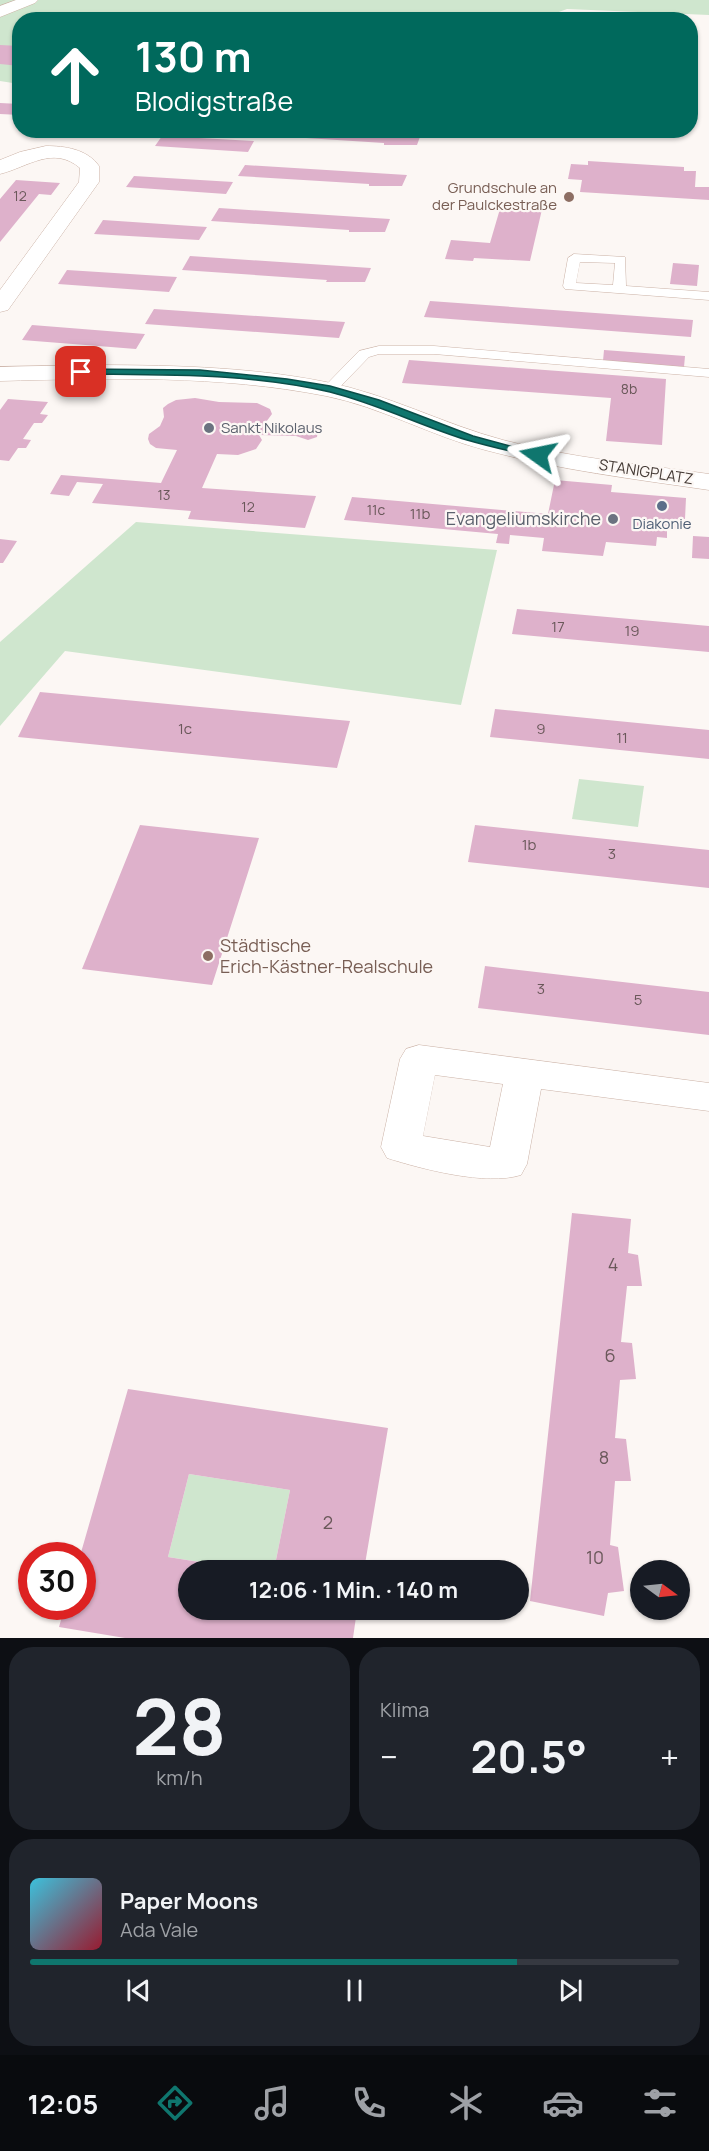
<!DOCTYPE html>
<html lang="de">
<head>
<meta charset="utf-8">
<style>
  :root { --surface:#171b24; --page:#20242c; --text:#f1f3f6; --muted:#9ea1a6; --line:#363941; --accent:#0f766e }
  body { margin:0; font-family:Manrope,sans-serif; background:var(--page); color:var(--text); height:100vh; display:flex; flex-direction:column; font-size:22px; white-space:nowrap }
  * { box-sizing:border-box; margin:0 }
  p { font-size:20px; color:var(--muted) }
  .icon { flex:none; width:33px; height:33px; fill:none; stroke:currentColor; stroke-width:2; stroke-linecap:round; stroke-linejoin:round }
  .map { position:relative; height:1638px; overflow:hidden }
  .sheet { display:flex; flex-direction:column; gap:9px; padding:9px; background:#0d0f14; flex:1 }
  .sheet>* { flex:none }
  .hud { position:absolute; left:12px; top:12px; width:686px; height:126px; border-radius:24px; box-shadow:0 2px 4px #0004; background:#00695c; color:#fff; overflow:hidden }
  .needle { width:39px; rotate:105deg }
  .fabs { position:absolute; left:630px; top:1560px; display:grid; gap:12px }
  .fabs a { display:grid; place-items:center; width:60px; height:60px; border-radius:50%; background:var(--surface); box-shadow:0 2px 4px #0004; font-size:30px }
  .speed { position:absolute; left:18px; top:1542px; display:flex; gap:12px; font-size:30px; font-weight:700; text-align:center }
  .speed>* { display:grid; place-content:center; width:78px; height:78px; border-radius:50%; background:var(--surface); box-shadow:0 2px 4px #0004; line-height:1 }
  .speed .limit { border:9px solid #d22; background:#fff; color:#111 }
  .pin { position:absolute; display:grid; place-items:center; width:51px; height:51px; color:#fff; margin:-26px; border-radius:12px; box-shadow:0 3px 9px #0006 }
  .me { position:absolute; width:66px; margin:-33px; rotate:282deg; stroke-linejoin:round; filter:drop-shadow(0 0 4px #0008) }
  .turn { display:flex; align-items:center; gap:21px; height:126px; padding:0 24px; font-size:27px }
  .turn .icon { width:78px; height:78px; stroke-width:2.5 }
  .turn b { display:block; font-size:42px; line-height:51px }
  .big { font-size:45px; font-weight:700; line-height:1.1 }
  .sheet .widget { flex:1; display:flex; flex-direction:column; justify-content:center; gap:9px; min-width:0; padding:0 21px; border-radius:24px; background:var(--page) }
  .sheet .dial { align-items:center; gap:0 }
  .dial b { font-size:78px; line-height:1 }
  .song { display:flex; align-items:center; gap:18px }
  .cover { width:72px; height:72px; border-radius:9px; background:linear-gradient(135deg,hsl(190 70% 55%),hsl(350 70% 35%)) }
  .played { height:6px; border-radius:3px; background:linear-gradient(90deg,var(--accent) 75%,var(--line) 75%) }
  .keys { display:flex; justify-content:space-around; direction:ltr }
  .heat { display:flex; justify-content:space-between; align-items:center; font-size:33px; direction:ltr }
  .sheet .tiles { flex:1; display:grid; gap:9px; grid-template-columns:1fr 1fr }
  .widget:last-child { grid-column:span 2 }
  .trip { position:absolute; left:178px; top:1560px; width:351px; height:60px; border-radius:30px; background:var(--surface); box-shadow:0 2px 4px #0004; font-weight:700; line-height:60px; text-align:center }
  .tabs { display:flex; height:96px; justify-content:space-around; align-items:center; background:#090b0e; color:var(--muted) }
  .tabs .icon { width:42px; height:42px }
  .tabs .active { color:var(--accent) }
  .tabs b { font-size:27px; color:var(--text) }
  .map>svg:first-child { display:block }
  .green { fill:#cfe6ce }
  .building { fill:#deb1cb }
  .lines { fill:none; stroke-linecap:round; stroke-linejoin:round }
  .lane-casing { stroke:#cbb2a6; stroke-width:1 }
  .street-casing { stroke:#cbb2a6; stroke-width:1 }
  .secondary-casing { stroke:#cbb2a6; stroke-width:1 }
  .lane { fill:#fff; fill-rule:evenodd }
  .street { fill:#fff; fill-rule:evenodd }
  .secondary { fill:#fff; fill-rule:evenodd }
  .route { fill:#0f766e; stroke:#0a4d48; stroke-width:1.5 }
  .education-dot { fill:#8d6e63; stroke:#fcf7f4; stroke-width:2 }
  .worship-dot { fill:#6b7280; stroke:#fcf7f4; stroke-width:2 }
  .service-dot { fill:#5c6f8a; stroke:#fcf7f4; stroke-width:2 }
  .labels { text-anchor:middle; stroke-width:4.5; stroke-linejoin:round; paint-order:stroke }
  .far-number-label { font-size:14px; fill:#6a585a }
  .far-education-label { font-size:15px; fill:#785e54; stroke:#fcf7f4; text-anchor:end }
  .far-worship-label { font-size:15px; fill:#5b616d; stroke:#fcf7f4; text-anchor:start }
  .far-street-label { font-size:15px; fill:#443a35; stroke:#fcf7f4 }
  .number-label { font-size:15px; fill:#6a585a }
  .far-service-label { font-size:15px; fill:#4e5e75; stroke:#fcf7f4 }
  .worship-label { font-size:18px; fill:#5b616d; stroke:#fcf7f4; text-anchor:end }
  .education-label { font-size:18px; fill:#785e54; stroke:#fcf7f4; text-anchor:start }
  .near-number-label { font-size:18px; fill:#6a585a }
</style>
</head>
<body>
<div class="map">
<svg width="709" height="1638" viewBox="0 0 709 1638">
  <rect width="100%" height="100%" fill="#fcf7f4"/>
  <path class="green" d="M0 0H709V15L567 9 537 20H20L19 84 0 81Z
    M136 522 497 550 461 705 65 651 0 726V642Z
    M579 779 644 786 638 827 572 819Z
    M189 1474 290 1490 274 1570H250L168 1557Z"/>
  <path class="building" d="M0 45 20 46V66L0 64Z
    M0 103 20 104V115L0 114Z
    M262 130H364L421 134 417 145H384V143L259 135Z
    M162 136 254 141 248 152 155 146Z
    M588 161 684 167V171H696L695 187H709V200L580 192 582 180 568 179 571 164 588 165Z
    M245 165 407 175 402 186H369V184L238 176Z
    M134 176 233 182 226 194 126 187Z
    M16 180 60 183 51 195 39 194 0 242V199Z
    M502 202 543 205 530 261 474 258 473 261 445 259 451 240 490 243Z
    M219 208 390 219 385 232H349V230L211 221Z
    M103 220 207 227 199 240 94 234Z
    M190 256 371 268 365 282H326L327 280 182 270Z
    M673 263 699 265 697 286 670 284Z
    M67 270 177 277 169 292 58 284Z
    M430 301 693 320 691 337 424 317Z
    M154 309 345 322 339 338 145 324Z
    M32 325 145 334 136 349 22 340Z
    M604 350 685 356 684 367 603 361Z
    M409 360 666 379 662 445 606 441 611 398 402 383Z
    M195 398 219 402 257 403 270 409 272 414 263 426 298 430 311 428 318 431 317 437 308 440 296 436 259 435 262 440 256 449 238 455 217 454 202 488 316 496 305 528 188 519 191 511 92 503 103 484 77 482 69 496 50 494 61 475 161 483 177 450 156 448 150 444 148 439 149 434 160 426 164 417 163 408 168 404 176 400Z
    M8 399 48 402 40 414 48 415 42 423H34L23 439 31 440 26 448H18L9 461 0 460V410Z
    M555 480 612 485 611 492 686 498 685 519 678 518 677 529 667 528V538L657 537 656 546 606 542 603 556 542 551 544 538 510 535 509 544 496 543 498 534 344 520 352 497 548 514Z
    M693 536 709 537V559L692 558Z
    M0 539 17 541 3 563H0Z
    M517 609 709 626V652L512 634Z
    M40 692 350 721 337 768 18 737Z
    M495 709 709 730V759L490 737Z
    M140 825 259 838 212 985 82 969Z
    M475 825 709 850V888L468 862Z
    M485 966 709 992V1035L478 1008Z
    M572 1213 631 1219 628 1253 638 1255 642 1286H627L621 1342 632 1343 636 1379 620 1380 615 1438 626 1439 631 1481H615L610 1545 618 1547 624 1591 608 1593 604 1616 530 1601Z
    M128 1389 388 1428 364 1570H274L290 1490 189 1474 168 1557 243 1569 189 1570V1610H357L353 1638H125L59 1627 65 1606H82V1556H80Z"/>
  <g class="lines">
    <defs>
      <path id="lane" d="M574 254 625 257 626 286 709 292V300L565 289 563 286 568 258ZM580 262 615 263 613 285 576 283Z
        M379 346H434L709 369V377L434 354H379L369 357 335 392H325L323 389 325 386 359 351Z"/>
      <path id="street" d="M46 146C65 146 87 149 99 166V182L8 310 0 312V290L79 182 80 168C53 145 28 167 0 174V160L20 152Z
        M82 365C163 365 246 366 326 382 388 394 443 424 503 440 570 458 640 464 709 474V490C634 479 559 470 485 450 431 436 381 407 326 396 219 375 109 378 0 381V367Z
        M419 1045 709 1083V1111L541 1089 527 1164 521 1175C486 1186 422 1169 387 1158L381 1147 400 1059 406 1049ZM435 1075 503 1084 490 1147 423 1136Z"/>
      <path id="secondary" d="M16 0H38L35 3 0 17V6Z"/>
    </defs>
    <use href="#lane" class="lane-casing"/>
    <use href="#street" class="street-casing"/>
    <use href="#secondary" class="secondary-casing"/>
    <use href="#lane" class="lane"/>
    <use href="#street" class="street"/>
    <use href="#secondary" class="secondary"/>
  </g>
  <path class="route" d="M77 369 200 370 287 379 330 386 379 400 473 436 543 455 538 458C515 452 491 447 467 440 421 426 378 404 330 392 249 373 164 375 81 374L76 372Z"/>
  <g class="education-dot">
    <circle cx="569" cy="197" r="6"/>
    <circle cx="208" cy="956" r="6"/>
  </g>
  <g class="worship-dot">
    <circle cx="209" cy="428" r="6"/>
    <circle cx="613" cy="519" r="6"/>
  </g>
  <circle class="service-dot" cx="662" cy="506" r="6"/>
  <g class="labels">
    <g class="far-number-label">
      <text x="20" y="201">12</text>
      <text x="629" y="394">8b</text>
      <text x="164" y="500">13</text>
      <text x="248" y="512">12</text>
      <text x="376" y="515">11c</text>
    </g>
    <g class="far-education-label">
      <text x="557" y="193">Grundschule an<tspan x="557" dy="17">der Paulckestraße</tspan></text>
    </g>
    <g class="far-worship-label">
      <text x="221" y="433">Sankt Nikolaus</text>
    </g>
    <g class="far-street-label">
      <text transform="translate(646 472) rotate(9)" y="5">STANIGPLATZ</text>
    </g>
    <g class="number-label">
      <text x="420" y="519">11b</text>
      <text x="558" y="632">17</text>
      <text x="632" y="636">19</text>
      <text x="185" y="734">1c</text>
      <text x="541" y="734">9</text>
      <text x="622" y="743">11</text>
      <text x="529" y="850">1b</text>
      <text x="612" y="859">3</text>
      <text x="541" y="994">3</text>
      <text x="638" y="1005">5</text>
    </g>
    <g class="far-service-label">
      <text x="662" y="529">Diakonie</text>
    </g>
    <g class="worship-label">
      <text x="601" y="525">Evangeliumskirche</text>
    </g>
    <g class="education-label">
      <text x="220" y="952">Städtische<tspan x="220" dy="21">Erich-Kästner-Realschule</tspan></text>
    </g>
    <g class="near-number-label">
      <text x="613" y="1271">4</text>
      <text x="610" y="1362">6</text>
      <text x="604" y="1464">8</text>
      <text x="328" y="1529">2</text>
      <text x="595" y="1564">10</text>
    </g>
  </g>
</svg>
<div class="fabs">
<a><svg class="needle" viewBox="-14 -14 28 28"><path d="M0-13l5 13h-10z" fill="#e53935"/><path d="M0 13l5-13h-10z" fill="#9ea1a6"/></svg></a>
</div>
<div class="speed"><div class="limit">30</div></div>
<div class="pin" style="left:81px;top:372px;background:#d93025"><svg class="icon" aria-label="arrive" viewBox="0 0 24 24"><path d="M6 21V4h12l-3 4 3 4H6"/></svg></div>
<svg class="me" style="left:538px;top:455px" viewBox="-20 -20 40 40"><path d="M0-17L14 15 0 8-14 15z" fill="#0f766e" stroke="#fff" stroke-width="4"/></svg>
<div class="trip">12:06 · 1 Min. · 140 m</div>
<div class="hud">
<div class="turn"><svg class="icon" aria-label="ahead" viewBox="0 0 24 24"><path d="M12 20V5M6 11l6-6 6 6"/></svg><div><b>130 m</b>Blodigstraße</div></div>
</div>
</div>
<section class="sheet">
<div class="tiles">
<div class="widget dial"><b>28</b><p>km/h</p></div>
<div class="widget"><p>Klima</p>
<div class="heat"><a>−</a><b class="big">20.5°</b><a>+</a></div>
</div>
<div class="widget">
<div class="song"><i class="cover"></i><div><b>Paper Moons</b><p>Ada Vale</p></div></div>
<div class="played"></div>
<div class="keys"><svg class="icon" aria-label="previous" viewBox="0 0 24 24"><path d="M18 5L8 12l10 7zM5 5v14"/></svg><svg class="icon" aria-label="pause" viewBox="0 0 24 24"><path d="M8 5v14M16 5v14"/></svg><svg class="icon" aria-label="next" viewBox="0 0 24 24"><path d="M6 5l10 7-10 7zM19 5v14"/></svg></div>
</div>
</div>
</section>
<nav class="tabs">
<b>12:05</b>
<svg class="icon active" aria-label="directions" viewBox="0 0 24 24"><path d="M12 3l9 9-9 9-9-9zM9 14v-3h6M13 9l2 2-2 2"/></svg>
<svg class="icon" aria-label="music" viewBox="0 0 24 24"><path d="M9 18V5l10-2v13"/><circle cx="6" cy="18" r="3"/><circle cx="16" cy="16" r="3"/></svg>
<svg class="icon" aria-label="phone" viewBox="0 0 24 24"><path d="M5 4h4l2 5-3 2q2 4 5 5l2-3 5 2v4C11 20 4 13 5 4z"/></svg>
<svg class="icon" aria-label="climate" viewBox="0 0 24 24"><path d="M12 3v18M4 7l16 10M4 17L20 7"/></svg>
<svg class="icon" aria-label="car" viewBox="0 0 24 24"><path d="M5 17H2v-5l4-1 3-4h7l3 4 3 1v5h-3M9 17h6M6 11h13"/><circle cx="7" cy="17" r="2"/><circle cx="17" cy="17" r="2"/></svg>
<svg class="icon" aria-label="filters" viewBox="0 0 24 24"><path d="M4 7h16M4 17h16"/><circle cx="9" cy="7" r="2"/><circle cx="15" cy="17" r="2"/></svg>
</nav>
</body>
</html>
